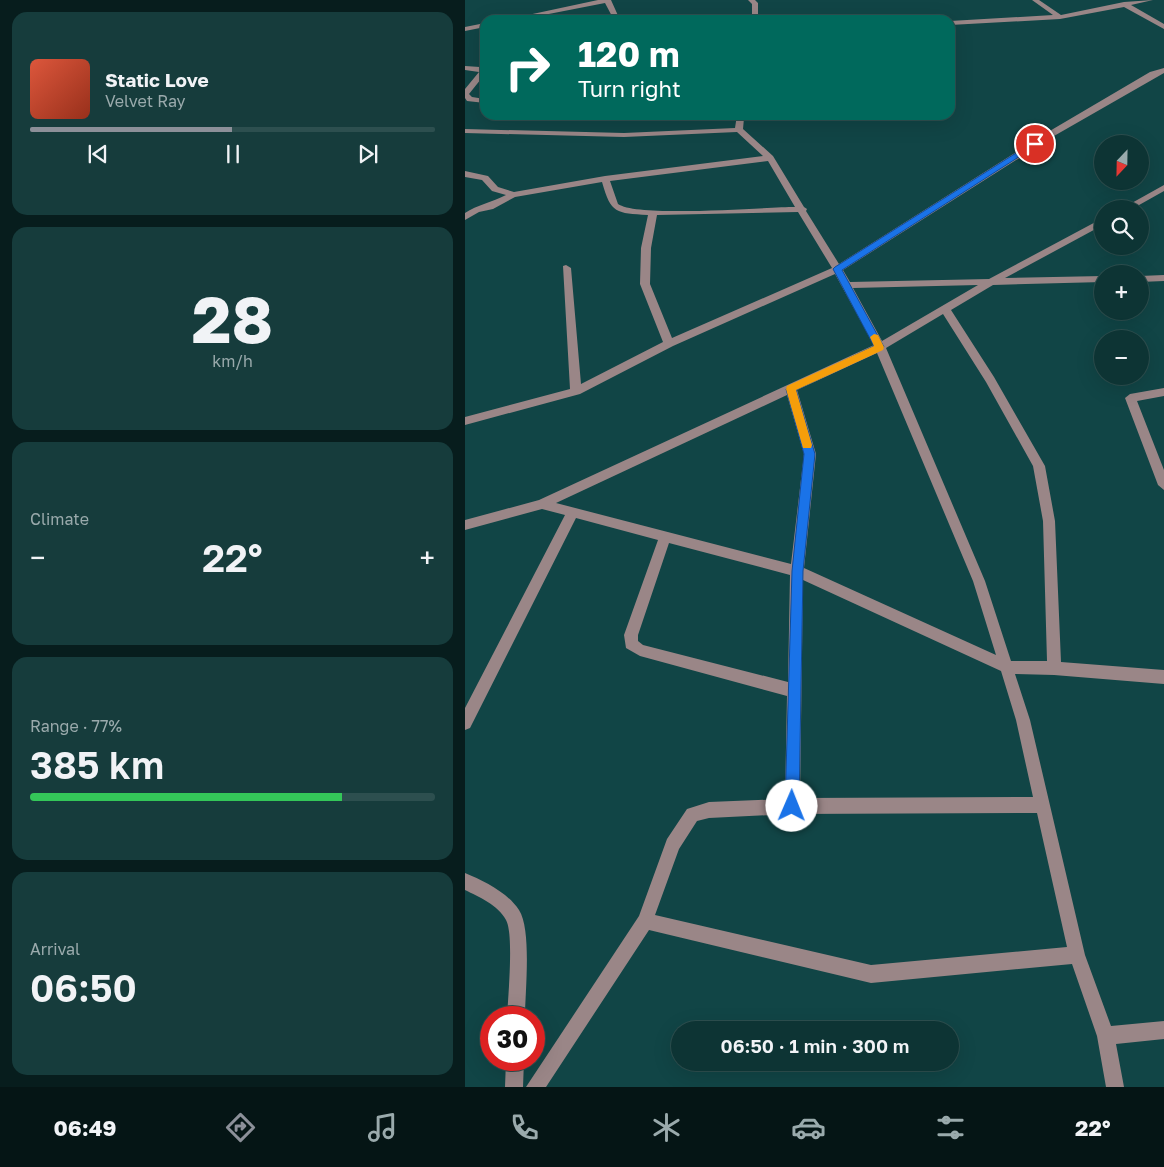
<!DOCTYPE html>
<html lang="en">
<head>
<meta charset="utf-8">
<style>
  :root { --surface:#0d3434; --page:#163c3c; --text:#f1f3f6; --muted:#9aaaac; --line:#2d4f4f; --accent:#8c9099 }
  body { margin:0; font-family:"Golos Text",sans-serif; background:var(--page); color:var(--text); height:100vh; display:flex; flex-direction:column; font-size:19px; white-space:nowrap }
  * { box-sizing:border-box; margin:0 }
  p { font-size:16px; color:var(--muted) }
  .icon { flex:none; width:28px; height:28px; fill:none; stroke:currentColor; stroke-width:2; stroke-linecap:round; stroke-linejoin:round }
  .map { position:relative; flex:1; overflow:hidden }
  .side { display:flex; flex-direction:column; gap:12px; padding:12px; background:#071d1d; width:465px }
  .side>* { flex:none }
  .guide { position:absolute; left:15px; top:15px; width:475px; height:105px; border-radius:15px; box-shadow:0 5px 20px #0002,0 0 0 1px var(--line); background:#00695c; color:#fff; overflow:hidden }
  .needle { width:32px; rotate:202deg }
  .tools { position:absolute; left:629px; top:135px; display:grid; gap:10px }
  .tools a { display:grid; place-items:center; width:55px; height:55px; border-radius:50%; background:var(--surface); box-shadow:0 5px 20px #0002,0 0 0 1px var(--line); font-size:25px }
  .speed { position:absolute; left:15px; top:1006px; display:flex; gap:10px; font-size:25px; font-weight:700; text-align:center }
  .speed>* { display:grid; place-content:center; width:65px; height:65px; border-radius:50%; background:var(--surface); box-shadow:0 5px 20px #0002,0 0 0 1px var(--line); line-height:1 }
  .speed .limit { border:8px solid #d22; background:#fff; color:#111 }
  .pin { position:absolute; display:grid; place-items:center; width:42px; height:42px; color:#fff; margin:-21px; border:2px solid #fff; border-radius:50%; box-shadow:0 1px 5px #0007 }
  .me { position:absolute; width:55px; margin:-28px; rotate:1deg; stroke-linejoin:round; filter:drop-shadow(0 0 4px #0008) }
  .turn { display:flex; align-items:center; gap:18px; height:105px; padding:0 15px; font-size:22px }
  .turn .icon { width:65px; height:65px; stroke-width:2.5 }
  .turn b { display:block; font-size:35px; line-height:42px }
  .big { font-size:38px; font-weight:600; line-height:1.1 }
  .side .widget { flex:1; display:flex; flex-direction:column; justify-content:center; gap:8px; min-width:0; padding:0 18px; border-radius:15px; background:var(--page) }
  .side .dial { align-items:center; gap:0 }
  .dial b { font-size:65px; line-height:1 }
  .song { display:flex; align-items:center; gap:15px }
  .cover { width:60px; height:60px; border-radius:8px; background:linear-gradient(135deg,hsl(10 70% 55%),hsl(10 70% 35%)) }
  .played { height:5px; border-radius:2px; background:linear-gradient(90deg,var(--accent) 50%,var(--line) 50%) }
  .keys { display:flex; justify-content:space-around; direction:ltr }
  .heat { display:flex; justify-content:space-between; align-items:center; font-size:28px; direction:ltr }
  .charge { height:8px; border-radius:4px; background:linear-gradient(90deg,#34c759 77%,var(--line) 0) }
  .trip { position:absolute; left:206px; top:1021px; width:288px; height:50px; border-radius:25px; background:var(--surface); box-shadow:0 5px 20px #0002,0 0 0 1px var(--line); font-weight:600; line-height:50px; text-align:center }
  .menu { display:flex; height:80px; justify-content:space-around; align-items:center; background:#051515; color:var(--muted) }
  .menu .icon { width:35px; height:35px }
  .menu .selected { color:var(--accent) }
  .menu b { font-size:22px; color:var(--text) }
  main { display:flex; flex:1; min-height:0 }
  .map>svg:first-child { display:block }
  .lines { fill:none; stroke-linecap:round; stroke-linejoin:round }
  .minor { fill:#9a8687; fill-rule:evenodd }
  .route { fill:#1a73e8; stroke:#114b97 }
  .slow { fill:#f59e0b }
</style>
</head>
<body>
<main>
<section class="side">
<div class="widget">
<div class="song"><i class="cover"></i><div><b>Static Love</b><p>Velvet Ray</p></div></div>
<div class="played"></div>
<div class="keys"><svg class="icon" aria-label="previous" viewBox="0 0 24 24"><path d="M18 5L8 12l10 7zM5 5v14"/></svg><svg class="icon" aria-label="pause" viewBox="0 0 24 24"><path d="M8 5v14M16 5v14"/></svg><svg class="icon" aria-label="next" viewBox="0 0 24 24"><path d="M6 5l10 7-10 7zM19 5v14"/></svg></div>
</div>
<div class="widget dial"><b>28</b><p>km/h</p></div>
<div class="widget"><p>Climate</p>
<div class="heat"><a>−</a><b class="big">22°</b><a>+</a></div>
</div>
<div class="widget"><p>Range · 77%</p><b class="big">385 km</b><div class="charge"></div></div>
<div class="widget"><p>Arrival</p><b class="big">06:50</b></div>
</section>
<div class="map">
<svg width="699" height="1087" viewBox="0 0 699 1087">
  <rect width="100%" height="100%" fill="#114546"/>
  <g class="lines">
    <path class="minor" d="M133 0H146L155 20H149L140 3 53 20H40Z
      M283 0H290L293 3V20H287V4Z
      M567 0H574L596 15 659 2 688 0 666 5 699 24V29L659 7 595 19 485 25V21L588 15Z
      M20 23V27L0 31V27Z
      M0 66 15 67 20 70V74L4 94 7 97 20 99V103L2 101 0 98V89L14 72 0 70Z
      M699 68V73L589 136 378 270 385 282 524 279 638 218V225L540 278 638 276V282L528 285 486 310 529 377 580 466 590 521 596 662 699 670V684L589 675 550 674 565 720 620 955 646 1026 699 1021V1039L651 1044 659 1087H641L632 1036 607 964 406 983 184 930 81 1087H61L174 916 202 839 222 809 244 802 320 799 322 696 175 656 161 648 159 635 193 540 111 518 5 728 0 730V708L100 515 77 509 0 530V520L74 500 409 345 370 274 208 346 115 394 0 425V417L105 389 98 266 101 265 106 268 116 384 198 342 175 284 176 248 183 215C151 213 146 214 137 182L50 197 28 209 14 212 0 220V213C12 205 27 202 41 195L27 191 17 180 0 177V171L23 176 33 187 49 192 140 176 298 156 272 132 159 137 0 133V129L159 133 270 128 272 115H323L319 117 279 118 278 129 308 156 339 207 342 209 341 211 374 264 583 132 685 72ZM303 161 330 207C299 207 173 218 153 204L145 181ZM333 212 367 268 207 338 185 284 186 248 192 215ZM513 285 417 341 388 288ZM478 314 521 382 568 466 578 521 582 661H546L520 581 421 348ZM412 353 508 581 531 655 339 568 351 454 332 390ZM322 395 339 454 326 564 91 503ZM204 543 325 575 323 682 178 645 173 641V635ZM338 580 536 671 551 720 568 797 335 798ZM572 813 602 947 406 965 190 915 214 849 232 821 244 818 327 814Z
      M699 185V191L667 209H656Z
      M699 275V281L675 282V276Z
      M699 388V396L672 401 699 470V490L693 485 660 398 665 394Z
      M0 873C19 881 42 892 54 910 67 930 60 992 60 1018H42C43 998 49 934 41 920 33 905 14 897 0 890Z
      M41 1060H59L58 1087H40Z"/>
  </g>
  <path class="route" d="M567 143 574 144 377 270 419 347 331 390 350 454 338 571 334 806 332 811 327 813 322 811 320 806 327 571 339 454 321 389 409 346 368 269 370 267Z"/>
  <path class="slow" d="M409 334 413 335 419 347 418 350 331 390 347 445 346 448H338L321 389 322 386 409 346 405 337Z"/>
</svg>
<div class="tools">
<a><svg class="needle" viewBox="-14 -14 28 28"><path d="M0-13l5 13h-10z" fill="#e53935"/><path d="M0 13l5-13h-10z" fill="#9aaaac"/></svg></a>
<a><svg class="icon" aria-label="search" viewBox="0 0 24 24"><circle cx="10" cy="10" r="6"/><path d="M15 15l6 6"/></svg></a>
<a>+</a>
<a>−</a>
</div>
<div class="speed"><div class="limit">30</div></div>
<div class="pin" style="left:570px;top:144px;background:#d93025"><svg class="icon" aria-label="arrive" viewBox="0 0 24 24"><path d="M6 21V4h12l-3 4 3 4H6"/></svg></div>
<svg class="me" style="left:327px;top:806px" viewBox="-20 -20 40 40"><circle r="19" fill="#fff"/><path d="M0-13L10 11 0 6-10 11z" fill="#1a73e8"/></svg>
<div class="trip">06:50 · 1 min · 300 m</div>
<div class="guide">
<div class="turn"><svg class="icon" aria-label="right" viewBox="0 0 24 24"><path d="M7 20v-9h11M14 6l5 5-5 5"/></svg><div><b>120 m</b>Turn right</div></div>
</div>
</div>
</main>
<nav class="menu">
<b>06:49</b>
<svg class="icon selected" aria-label="directions" viewBox="0 0 24 24"><path d="M12 3l9 9-9 9-9-9zM9 14v-3h6M13 9l2 2-2 2"/></svg>
<svg class="icon" aria-label="music" viewBox="0 0 24 24"><path d="M9 18V5l10-2v13"/><circle cx="6" cy="18" r="3"/><circle cx="16" cy="16" r="3"/></svg>
<svg class="icon" aria-label="phone" viewBox="0 0 24 24"><path d="M5 4h4l2 5-3 2q2 4 5 5l2-3 5 2v4C11 20 4 13 5 4z"/></svg>
<svg class="icon" aria-label="climate" viewBox="0 0 24 24"><path d="M12 3v18M4 7l16 10M4 17L20 7"/></svg>
<svg class="icon" aria-label="car" viewBox="0 0 24 24"><path d="M5 17H2v-5l4-1 3-4h7l3 4 3 1v5h-3M9 17h6M6 11h13"/><circle cx="7" cy="17" r="2"/><circle cx="17" cy="17" r="2"/></svg>
<svg class="icon" aria-label="filters" viewBox="0 0 24 24"><path d="M4 7h16M4 17h16"/><circle cx="9" cy="7" r="2"/><circle cx="15" cy="17" r="2"/></svg>
<b>22°</b>
</nav>
</body>
</html>
